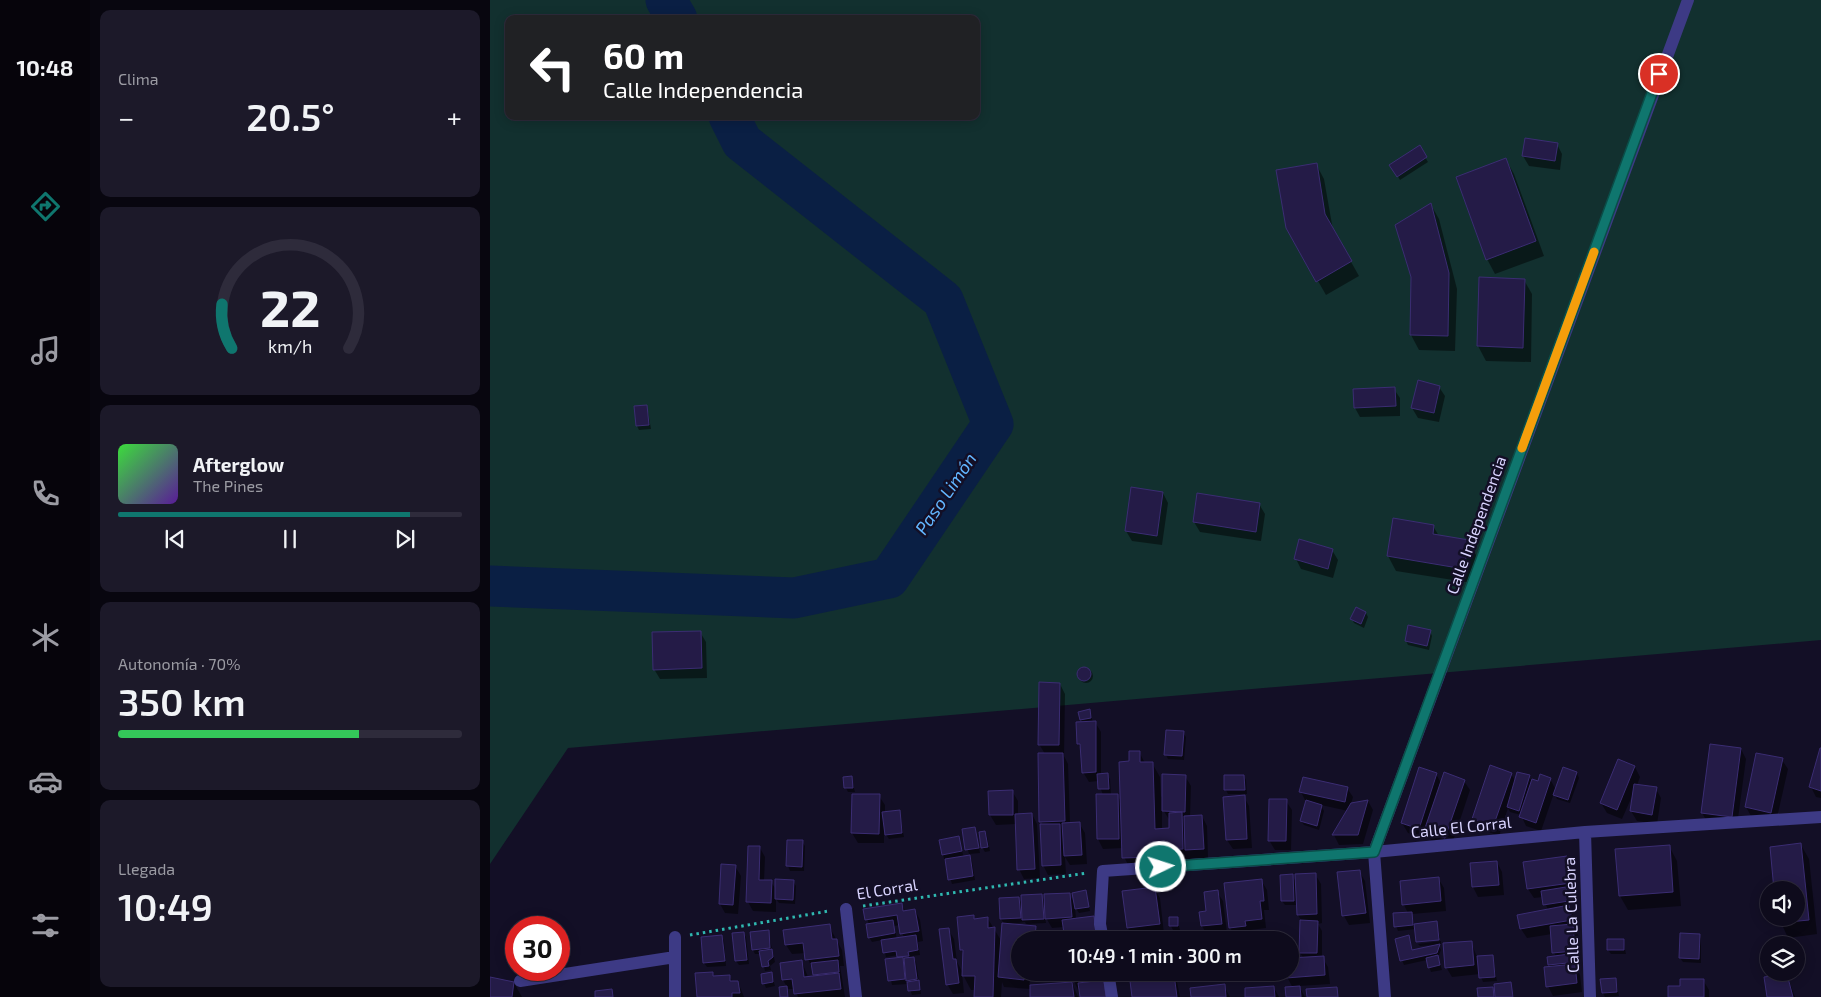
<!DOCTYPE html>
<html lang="es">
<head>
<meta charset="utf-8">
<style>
  :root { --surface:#0e0b1c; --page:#1c1929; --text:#f1f3f6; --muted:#9b9ba3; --line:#2e2b3b; --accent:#0f766e }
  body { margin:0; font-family:"Exo 2",sans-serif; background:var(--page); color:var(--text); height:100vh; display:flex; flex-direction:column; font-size:19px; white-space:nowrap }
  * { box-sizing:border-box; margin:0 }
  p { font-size:16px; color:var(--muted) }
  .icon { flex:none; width:28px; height:28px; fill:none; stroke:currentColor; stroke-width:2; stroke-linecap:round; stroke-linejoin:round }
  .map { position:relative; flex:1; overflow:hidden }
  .panel { display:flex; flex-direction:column; gap:10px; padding:10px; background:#08060f; width:400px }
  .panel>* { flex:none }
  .hud { position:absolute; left:15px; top:15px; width:475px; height:105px; border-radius:10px; box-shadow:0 2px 12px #0003,0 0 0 1px var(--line); background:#202124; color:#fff; overflow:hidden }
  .tools { position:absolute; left:1270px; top:881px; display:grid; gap:10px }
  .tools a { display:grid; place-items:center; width:45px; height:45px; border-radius:50%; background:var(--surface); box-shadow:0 2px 12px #0003,0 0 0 1px var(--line); font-size:25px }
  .speed { position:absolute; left:15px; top:916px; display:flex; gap:10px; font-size:25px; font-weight:700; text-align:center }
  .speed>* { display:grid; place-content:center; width:65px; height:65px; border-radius:50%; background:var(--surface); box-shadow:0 2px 12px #0003,0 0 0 1px var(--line); line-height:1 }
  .speed .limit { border:8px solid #d22; background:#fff; color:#111 }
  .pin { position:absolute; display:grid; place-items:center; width:42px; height:42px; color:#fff; margin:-21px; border:2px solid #fff; border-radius:50%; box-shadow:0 1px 5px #0007 }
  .me { position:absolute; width:55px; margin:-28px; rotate:86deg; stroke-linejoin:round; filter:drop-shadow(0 0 4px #0008) }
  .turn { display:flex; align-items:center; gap:18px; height:105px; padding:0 15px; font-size:22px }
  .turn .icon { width:65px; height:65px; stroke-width:2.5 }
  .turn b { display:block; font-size:35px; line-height:42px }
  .big { font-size:38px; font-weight:600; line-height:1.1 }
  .panel .widget { flex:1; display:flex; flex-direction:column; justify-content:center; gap:8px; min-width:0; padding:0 18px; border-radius:10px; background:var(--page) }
  .panel .dial { align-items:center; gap:0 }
  .dial svg { height:130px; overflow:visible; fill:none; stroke:var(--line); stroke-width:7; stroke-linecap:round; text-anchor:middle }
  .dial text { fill:var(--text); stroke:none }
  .song { display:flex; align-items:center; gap:15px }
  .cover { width:60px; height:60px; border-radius:8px; background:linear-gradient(135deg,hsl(120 70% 55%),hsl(270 70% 35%)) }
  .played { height:5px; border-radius:2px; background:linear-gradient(90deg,var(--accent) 85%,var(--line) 85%) }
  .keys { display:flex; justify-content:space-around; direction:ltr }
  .heat { display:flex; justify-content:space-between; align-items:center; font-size:28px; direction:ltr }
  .charge { height:8px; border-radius:4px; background:linear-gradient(90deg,#34c759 70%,var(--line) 0) }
  .trip { position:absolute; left:521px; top:931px; width:288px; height:50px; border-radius:25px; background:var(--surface); box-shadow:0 2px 12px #0003,0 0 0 1px var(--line); font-weight:600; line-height:50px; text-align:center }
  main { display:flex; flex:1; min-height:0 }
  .dock { display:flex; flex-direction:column; width:90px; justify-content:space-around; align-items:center; background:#06040b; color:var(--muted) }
  .dock .icon { width:35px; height:35px }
  .dock .selected { color:var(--accent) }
  .dock b { font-size:22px; color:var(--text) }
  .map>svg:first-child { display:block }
  .green { fill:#12302f; fill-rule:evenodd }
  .shadow { fill:#0007; fill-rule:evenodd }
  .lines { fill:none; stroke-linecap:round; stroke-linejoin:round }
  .river { stroke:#0a1f44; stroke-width:41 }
  .building { fill:#241b47; stroke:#3b2d73 }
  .path { stroke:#2fb8b0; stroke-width:3; stroke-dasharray:2.5 4; stroke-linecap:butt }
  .minor { stroke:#3d3a85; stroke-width:12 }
  .route-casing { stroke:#0a4d48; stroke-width:12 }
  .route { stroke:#0f766e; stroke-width:9 }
  .slow { stroke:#f59e0b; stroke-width:9 }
  .labels { text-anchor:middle; stroke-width:5; stroke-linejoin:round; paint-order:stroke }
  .street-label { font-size:16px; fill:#d9d4ff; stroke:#130f26 }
  .water-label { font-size:18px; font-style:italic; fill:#62b6ff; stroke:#130f26 }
</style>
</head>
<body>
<main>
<nav class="dock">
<b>10:48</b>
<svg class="icon selected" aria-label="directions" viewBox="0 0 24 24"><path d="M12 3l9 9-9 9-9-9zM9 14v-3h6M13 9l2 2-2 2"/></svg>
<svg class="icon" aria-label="music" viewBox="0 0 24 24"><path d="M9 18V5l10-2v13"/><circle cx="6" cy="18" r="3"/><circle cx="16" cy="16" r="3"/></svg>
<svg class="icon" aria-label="phone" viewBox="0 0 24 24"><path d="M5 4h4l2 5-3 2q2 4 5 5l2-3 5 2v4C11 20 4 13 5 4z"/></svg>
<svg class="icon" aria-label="climate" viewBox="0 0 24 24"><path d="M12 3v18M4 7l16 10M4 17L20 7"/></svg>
<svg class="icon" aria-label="car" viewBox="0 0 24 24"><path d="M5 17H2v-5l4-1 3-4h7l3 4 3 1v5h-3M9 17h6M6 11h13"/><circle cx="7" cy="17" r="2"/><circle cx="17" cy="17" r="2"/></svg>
<svg class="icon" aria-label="filters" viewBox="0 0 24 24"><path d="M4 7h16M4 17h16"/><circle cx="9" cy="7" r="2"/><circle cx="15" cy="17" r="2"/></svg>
</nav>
<section class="panel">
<div class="widget"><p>Clima</p>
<div class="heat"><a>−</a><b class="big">20.5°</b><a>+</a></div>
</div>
<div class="widget dial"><svg viewBox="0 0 100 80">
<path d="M14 69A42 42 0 1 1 86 69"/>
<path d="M14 69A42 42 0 0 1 8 42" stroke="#0f766e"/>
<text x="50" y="56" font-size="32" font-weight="700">22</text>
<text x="50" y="72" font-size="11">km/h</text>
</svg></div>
<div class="widget">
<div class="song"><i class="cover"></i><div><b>Afterglow</b><p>The Pines</p></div></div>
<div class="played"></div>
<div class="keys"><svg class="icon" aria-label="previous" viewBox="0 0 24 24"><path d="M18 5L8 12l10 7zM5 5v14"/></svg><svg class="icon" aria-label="pause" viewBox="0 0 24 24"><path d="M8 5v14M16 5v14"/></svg><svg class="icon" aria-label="next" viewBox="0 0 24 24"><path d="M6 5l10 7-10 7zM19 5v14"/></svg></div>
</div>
<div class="widget"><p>Autonomía · 70%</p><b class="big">350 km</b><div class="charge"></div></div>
<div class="widget"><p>Llegada</p><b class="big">10:49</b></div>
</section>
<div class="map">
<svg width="1331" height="997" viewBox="0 0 1331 997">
  <rect width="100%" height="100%" fill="#130f26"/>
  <path class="green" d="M0 0H1331V640L78 748 0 864ZM19 19H486V116H19Z"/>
  <path class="shadow" d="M1067 144 1072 154 1070 170 1039 166 1033 156Z
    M929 147 938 162 910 180 901 165Z
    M1016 160 1024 174 1054 256 1005 274 997 259Z
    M826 164 834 179 843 230 869 276 836 295 797 227Z
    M941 205 949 219 967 289 965 351 929 350 921 335 922 277Z
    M990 279 1034 280 1042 294 1041 362 996 361 988 346Z
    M949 387 955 396 949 422 928 418 922 408Z
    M904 389 910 398V416L870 417 865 408Z
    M157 406 161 429 149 430 147 426Z
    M673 493 678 503 672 545 642 541 636 531Z
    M769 504 775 514 771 541 710 532 704 522Z
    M943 526 949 536 978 541 986 555 982 583 906 571 898 556Z
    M842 550 848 560 843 578 811 569 806 559Z
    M876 613 878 617 874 628 864 623 862 619Z
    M940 631 942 636 939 650 918 645 916 641Z
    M210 632 216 642 217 678 170 679 164 669Z
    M589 676a7 7 0 1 1 14 0a7 7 0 1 1-14 0Z
    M570 684 575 694 574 756 578 764 580 824 589 823 595 833 597 864 580 865 575 857 576 874 558 875 553 865V825L551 821 555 754 549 744Z
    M599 711 603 722H605L611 732V775H617L620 779 621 795H627L632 803 640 763 649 752 655 763H662L670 777 671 797 695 776 701 786 700 817 712 816 717 826 718 858 642 872 634 857 633 848 613 849 608 839 607 795H613L608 781 599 782 593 772 592 750 588 744 593 723 591 720ZM672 808 680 821 681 829 672 830Z
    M693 733 696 737 694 760 678 759 676 755Z
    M1251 749 1256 759 1247 826 1218 823 1212 813Z
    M1331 750V798L1326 797 1321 787Z
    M1292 760 1298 769 1286 822 1261 816 1256 807Z
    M1129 761 1145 767 1150 777 1147 785 1166 789 1171 798 1167 824 1147 821 1141 811 1143 794 1132 819 1117 813 1111 803Z
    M1074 769 1087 773 1089 778 1080 803 1067 799 1064 793 1051 831 1036 826 1031 815 1020 812 1018 808 1009 836 988 828 983 819 1021 774 1026 782 1039 777 1041 780 1049 783 1060 779 1066 790Z
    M946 774 951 783 974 781 980 790 961 847 941 840 936 832 934 838 918 833 912 823ZM941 832 962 839 961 842 941 835Z
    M754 776 756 780 757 794H738L736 790Z
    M361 777 365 792H358L356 788Z
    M857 788 863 797 861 804 878 801 883 810 873 844 849 845 844 835 858 811 831 805 834 811 829 830 814 825 811 821 816 802 811 792Z
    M522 791 528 801V815L542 814 547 824 550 878 534 879 529 869 526 824 506 825 500 815Z
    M363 795 389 796 395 805V813L409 811 414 837 399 839 394 832V843H368L362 833Z
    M754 797 759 806 762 848 743 849 737 840Z
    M796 801 802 810 801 850H785L779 840Z
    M485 828 490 853 479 854 473 830Z
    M495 832 497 836 500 851 495 852 492 847Z
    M468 837 474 858 480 857 482 861 485 880 462 884 453 855Z
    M299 841 312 842 315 846 314 871H300L298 866Z
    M1311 845 1319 859 1327 934 1298 938 1289 918H1306V890H1286Z
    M1179 846 1187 861 1191 906 1138 910 1130 896Z
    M270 848 275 857 274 881 281 882 287 891 303 881 306 886 305 904 289 903 286 899V912L263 911 258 902Z
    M1076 857 1082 867 1086 892 1078 893 1080 905H1078L1084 916 1085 929 1088 935 1090 960 1089 966H1085L1090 975 1092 992 1063 996 1058 986 1060 968 1058 958 1066 957 1064 952 1062 934 1037 938 1031 929 1029 916 1058 910 1053 897 1044 898 1038 889ZM1077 866H1080L1083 889H1081Z
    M1007 862 1012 872 1014 895 988 897 983 887 981 864Z
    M245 866 251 876 248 914 235 913 230 904Z
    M869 871 875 881 880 923 859 925 854 916 848 873Z
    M825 874 831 884 832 923 828 924 832 931V957L838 967 840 984 809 986 815 997H798L803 988 797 977 800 972V960L814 959 810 953 811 920 808 915 807 905H795L792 901 791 876H802L807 883Z
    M948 878 954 888 956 911 922 914 924 925 946 922 950 938 927 941 926 929 908 931 906 926 918 913 914 905 911 882Z
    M771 880 777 890 779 910H774L776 928 760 930 761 936 745 937 740 927Z
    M664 888 670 898 674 934 643 938 638 928 633 892Z
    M595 892 600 911 589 913 585 907 586 919 576 940 574 927 562 928 555 916 556 923 536 924 535 922 515 925 545 927 551 937 550 940H530V972H541L539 986 570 984 567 972H616L618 986 591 997 585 983H582L588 997H541V989L514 987 512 982 511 997H486V990H481L472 973 474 993 463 994 457 984 458 929 464 939 467 962 473 973 474 955 471 950 483 916 485 920 498 919 512 942 515 925 511 919 529 898 532 904 551 895 556 902 579 894 585 904Z
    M727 892 733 901 737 933 718 936 720 940H705L716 933 712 926 710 913 718 912Z
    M411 904 416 912 425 910 430 920 433 941 428 942 430 955 422 956 426 962 431 994 422 995 418 984 402 985 397 960 409 959 408 955 396 957 392 940 382 942 379 937V925L375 910ZM410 925 414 938 407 939 404 926Z
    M687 918 690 930H683L681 926Z
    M339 926 352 950 354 966H350L355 997H308L305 989H298L299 997H291L297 987 293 980 312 962 318 977H325L316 953 302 954 296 945Z
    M278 931 285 962 280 966 281 970 275 971 271 954H265L263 950 261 933Z
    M253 933 256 937 259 964 249 965 246 961Z
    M1209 935 1211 939V963L1193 962 1190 958Z
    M232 937 234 941 236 966 217 967 214 963Z
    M919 937 923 951 944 947 943 945 930 946 928 944 951 941V944H948L951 950 948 957 952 970 941 972 937 960 914 965 912 960Z
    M1133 940 1136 954H1121L1118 950Z
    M981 942 987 957 1002 956 1007 981 993 982 990 974 962 977 956 967Z
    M642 972H685L690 997H643L646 982Z
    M222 973 224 977 239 976 243 982H248L254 997H208Z
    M281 973 285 986 276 988 274 983Z
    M1297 975 1305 997H1278Z
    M0 978 24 983 32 997H0Z
    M1126 980 1129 996 1115 997 1113 993Z
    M1213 980 1219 990V997H1179L1192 987Z
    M1020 983 1024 997H989L1002 988 1006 995Z
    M734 986 740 997H702Z
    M784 988 789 997H756Z"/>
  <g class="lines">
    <path class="river" d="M176 0 187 19
      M0 586 304 598 399 578 503 424 453 300 252 142 239 116"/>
  </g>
  <path class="building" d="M1035 138 1068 143 1065 161 1032 156Z
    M930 145 937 157 907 177 899 165Z
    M1016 158 1046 241 996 260 966 177Z
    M827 163 835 214 862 261 826 282 796 228 786 170Z
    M941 203 959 273 958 336 920 335 921 277 905 225Z
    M989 277 1035 279 1033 348 987 346Z
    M928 380 950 386 944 413 921 408Z
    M905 387 906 406 864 408 863 389Z
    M157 405 159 425 146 426 144 406Z
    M641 487 673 492 667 536 635 531Z
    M707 493 770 503 766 532 703 522Z
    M903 518 944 525 943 534 979 540 974 569 897 556Z
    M809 539 843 549 838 569 804 559Z
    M866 607 876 612 871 624 860 619Z
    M918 625 941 630 937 646 915 641Z
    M211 631 212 668 163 670 162 632Z
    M587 674a7 7 0 1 1 14 0a7 7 0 1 1-14 0Z
    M549 682 570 683 569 745H548Z
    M600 709 601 718 590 720 588 712Z
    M606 721V772L592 773 590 744H587L586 722Z
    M676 730 694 731 692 756 674 755Z
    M1220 744 1251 748 1242 817 1211 813Z
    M1330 748H1331V791L1319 787Z
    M639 751H650V762H663L665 829 679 828V813L692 812 693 849 666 850V857L632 858 629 762 639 761Z
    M548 753H573L575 821 549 822Z
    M1266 753 1293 758 1281 813 1255 807Z
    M1128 759 1145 766 1127 810 1110 803Z
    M1000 765 1022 773 1003 827 982 819Z
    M929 767 947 773 929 829 911 823Z
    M1073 767 1087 772 1078 800 1063 795Z
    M954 772 975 780 955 838 934 831Z
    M1027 772 1040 775 1029 811 1017 807Z
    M618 773 619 789H608L607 774Z
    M672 774 696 775 695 812 672 811Z
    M1050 774 1061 778 1046 823 1029 817 1042 779 1048 781Z
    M734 775H754L755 790H734Z
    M362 776 363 788H354L353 777Z
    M813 777 858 787 855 802 809 792Z
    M1144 784 1167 787 1162 815 1140 811Z
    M523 790V815H499L498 791Z
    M362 794H390L389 834 361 833Z
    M606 794H628L629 839H607Z
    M755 795 757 839 736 840 733 797Z
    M779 799H797L796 841H778Z
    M816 800 832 805 827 826 810 821Z
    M878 800 868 835H842L861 803Z
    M410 810 412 833 395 835 392 812Z
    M542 813 545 869 527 870 525 814Z
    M712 815 714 849 695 850 694 816Z
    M590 822 592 855 574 856 572 823Z
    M550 824H570L571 865 552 866Z
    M485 827 489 848 475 850 472 829Z
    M495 831 498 847 491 848 489 832Z
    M469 836 472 851 452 855 449 840Z
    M297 840H313L312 867 296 866Z
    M1311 843 1319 920 1288 923 1287 918H1306V890H1284L1280 847Z
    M1180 845 1183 892 1129 896 1125 849Z
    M258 846H270L269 880H282L281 903 256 902Z
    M480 855 483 876 458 880 455 859Z
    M1077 856 1081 883 1037 889 1033 862Z
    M1007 861 1009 885 982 887 980 863Z
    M231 864 246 865 243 905 229 904Z
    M870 870 876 913 852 916 847 872Z
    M826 873 827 914 807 915 805 874Z
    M803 874 804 901H791L790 875Z
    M949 877 951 901 912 905 910 881Z
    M285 879 304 880 303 900 285 899Z
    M772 879 774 901H770L772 919 755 921 756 926 739 928 734 883Z
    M665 887 670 924 637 928 632 891Z
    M1076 887 1079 901 1053 905 1051 891Z
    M596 890 599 907 585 909 582 893Z
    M728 890 732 924 711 926 709 912 716 911 714 892Z
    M580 893 582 917 555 919 554 894Z
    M552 894 554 919 532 920 531 895Z
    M529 897 531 918 510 919 509 898Z
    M412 903 413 911 425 909 429 931 410 934 407 915 375 920 373 909Z
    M1079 905 1082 920 1030 929 1027 915Z
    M922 912 923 925 904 927 903 913Z
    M484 915V919L498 917V928L505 927 503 997H484L485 976H472L473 950H470L467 917Z
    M604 916 607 940H575L572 920Z
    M679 917H688V926H679Z
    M403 920 405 933 378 938 376 924Z
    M810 920 828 921 827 953H809Z
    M947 921 949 940 926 942 924 924Z
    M512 923 546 926 545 940H530V972H535L534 980 508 977Z
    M340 924 342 939H347L349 956 315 960 313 943 295 945 293 930Z
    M1083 924 1085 951 1062 953 1060 926Z
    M459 928 463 959H466L469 983 456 985 449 929Z
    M279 930 280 948 262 950 260 932Z
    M254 932 257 960 245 961 242 933Z
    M718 932 719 940H703V934Z
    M1190 933 1210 934 1209 959 1189 958Z
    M232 935 235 961 213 963 211 937Z
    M426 935 428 950 418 952 419 956 407 957 406 951 393 953 391 940Z
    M919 935 922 950 950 944 947 953 910 961 905 939Z
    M1117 939H1134V950H1117Z
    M982 941 984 965 955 968 953 943Z
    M282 949 283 957 278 961 279 966 272 967 269 951Z
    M1086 953 1087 962 1058 965 1057 957Z
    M948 955 950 965 938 968 936 958Z
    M1003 955 1005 977 989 978 987 956Z
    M834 956 835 975 796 978V972H800V958Z
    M413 957 415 979 398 981 395 959Z
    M424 957 427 979 416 981 414 958Z
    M312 960 314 977 349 973 351 989 304 994 302 979 292 980 290 963Z
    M348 960 349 972 323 975 321 963Z
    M1085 964 1087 983 1056 987 1054 967Z
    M223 972V976L240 975V981H248L250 993H242V997H207L205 973Z
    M282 972 283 982 272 984 271 974Z
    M566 972H581L582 979 567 981Z
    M581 972H613L614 977 583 982Z
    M641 972H681V973L641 977Z
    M684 974 687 997H642L640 981Z
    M1297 974 1303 997H1277L1274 977Z
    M0 977 24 982 22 997H0Z
    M1126 978 1127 992 1112 993 1110 979Z
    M1190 979H1214V997H1178V986H1190Z
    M429 980 430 990 418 991 417 982Z
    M614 980 616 997H590L588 983Z
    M582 982 584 997H540V985Z
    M1021 982 1023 997H1005L1004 984Z
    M735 984 736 997H701L700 988Z
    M297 986 298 997H290L289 987Z
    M784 986 785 997H755V988Z
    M810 986 811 997H796L795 987Z
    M847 987 848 997H817L816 989Z
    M1003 987 1004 997H988L987 988Z
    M122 989 123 997H105V991Z"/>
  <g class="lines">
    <path class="path" d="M373 906 597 873
      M200 935 339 911"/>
    <path class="minor" d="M1095 832 1100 997
      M356 909 366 997
      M185 937V997
      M613 940 610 924 613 871 884 852 1095 832 1331 817
      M618 972 622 997
      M30 981 185 957
      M895 997 884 852 1198 0"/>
  </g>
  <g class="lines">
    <defs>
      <path id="route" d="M671 867 884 852 1169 74"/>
    </defs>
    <use href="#route" class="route-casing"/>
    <use href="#route" class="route"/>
    <path class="slow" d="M1032 448 1104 252"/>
  </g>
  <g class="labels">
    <g class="street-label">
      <text transform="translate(986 525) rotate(-70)" y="6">Calle Independencia</text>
      <text transform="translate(971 827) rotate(-6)" y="6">Calle El Corral</text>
      <text transform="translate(397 889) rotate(-9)" y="6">El Corral</text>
      <text transform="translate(1081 915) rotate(-92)" y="6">Calle La Culebra</text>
    </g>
    <g class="water-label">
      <text transform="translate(456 494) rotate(-56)" y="6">Paso Limón</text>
    </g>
  </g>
</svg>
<div class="tools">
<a><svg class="icon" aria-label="sound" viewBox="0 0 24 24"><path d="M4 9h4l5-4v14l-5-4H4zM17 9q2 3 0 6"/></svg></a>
<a><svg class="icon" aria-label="layers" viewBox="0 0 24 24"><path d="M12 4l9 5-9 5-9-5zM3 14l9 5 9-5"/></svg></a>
</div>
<div class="speed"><div class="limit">30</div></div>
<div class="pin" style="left:1169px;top:74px;background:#d93025"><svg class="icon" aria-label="arrive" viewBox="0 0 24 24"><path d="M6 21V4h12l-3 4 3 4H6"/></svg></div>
<svg class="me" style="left:671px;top:867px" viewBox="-20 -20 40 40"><circle r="17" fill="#0f766e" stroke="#fff" stroke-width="3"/><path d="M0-11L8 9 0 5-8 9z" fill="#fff"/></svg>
<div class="trip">10:49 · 1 min · 300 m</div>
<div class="hud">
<div class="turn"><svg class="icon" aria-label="left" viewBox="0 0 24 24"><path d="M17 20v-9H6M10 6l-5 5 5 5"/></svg><div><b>60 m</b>Calle Independencia</div></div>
</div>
</div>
</main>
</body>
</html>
